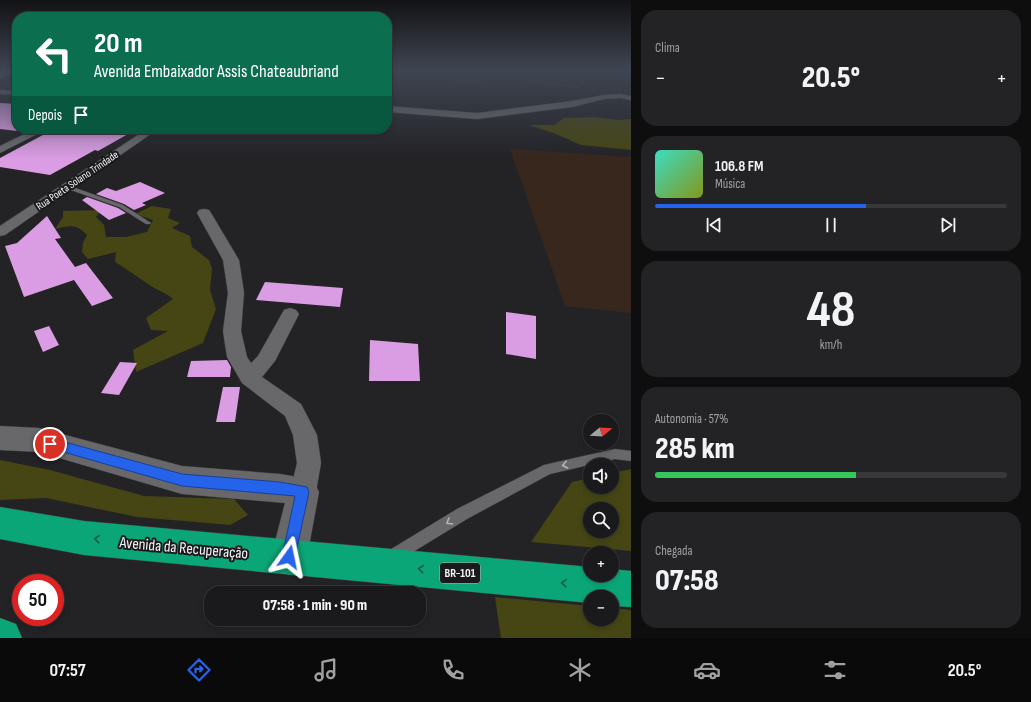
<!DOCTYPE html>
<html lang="pt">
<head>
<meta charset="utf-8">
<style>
  :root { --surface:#1a1a1c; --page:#232325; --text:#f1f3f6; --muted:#9fa1a3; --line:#38383b; --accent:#2563eb }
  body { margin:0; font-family:"Sofia Sans Condensed",sans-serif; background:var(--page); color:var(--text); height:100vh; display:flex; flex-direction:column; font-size:15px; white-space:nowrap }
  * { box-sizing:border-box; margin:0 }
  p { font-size:13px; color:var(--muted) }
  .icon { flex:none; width:22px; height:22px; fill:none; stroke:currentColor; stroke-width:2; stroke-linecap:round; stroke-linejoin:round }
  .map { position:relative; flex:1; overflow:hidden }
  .sheet { display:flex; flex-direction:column; gap:10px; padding:10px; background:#0e0e0f; width:400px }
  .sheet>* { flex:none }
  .hud { position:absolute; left:12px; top:12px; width:380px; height:122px; border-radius:16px; box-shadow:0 2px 6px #0003,0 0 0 1px var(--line); background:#0b6e4f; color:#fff; overflow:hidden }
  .needle { width:26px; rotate:72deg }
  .buttons { position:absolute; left:583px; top:414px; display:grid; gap:8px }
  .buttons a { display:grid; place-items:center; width:36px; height:36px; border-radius:50%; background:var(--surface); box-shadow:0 2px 6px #0003,0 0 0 1px var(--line); font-size:20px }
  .speed { position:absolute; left:12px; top:574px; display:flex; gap:8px; font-size:20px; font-weight:700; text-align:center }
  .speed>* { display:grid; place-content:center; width:52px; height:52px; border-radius:50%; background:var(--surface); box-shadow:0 2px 6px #0003,0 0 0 1px var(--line); line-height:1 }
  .speed .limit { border:6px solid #d22; background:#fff; color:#111 }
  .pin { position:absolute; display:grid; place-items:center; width:34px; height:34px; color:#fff; margin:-17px; border:2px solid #fff; border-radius:50%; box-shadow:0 1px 4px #0007 }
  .me { position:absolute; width:44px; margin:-22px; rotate:12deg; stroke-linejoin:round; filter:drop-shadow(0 0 3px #0008) }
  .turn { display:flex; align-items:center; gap:14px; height:84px; padding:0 16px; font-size:18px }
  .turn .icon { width:52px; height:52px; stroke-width:2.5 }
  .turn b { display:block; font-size:28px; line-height:34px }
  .then { display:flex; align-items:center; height:38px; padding:0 16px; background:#0003; gap:8px; font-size:15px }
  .big { font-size:30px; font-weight:800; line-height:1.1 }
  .sheet .card { flex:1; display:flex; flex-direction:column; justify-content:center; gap:6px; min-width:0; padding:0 14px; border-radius:16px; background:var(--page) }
  .sheet .dial { align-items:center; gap:0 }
  .dial b { font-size:52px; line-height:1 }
  .song { display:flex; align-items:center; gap:12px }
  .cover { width:48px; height:48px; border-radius:6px; background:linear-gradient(135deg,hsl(170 70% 55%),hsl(70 70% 35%)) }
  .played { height:4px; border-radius:2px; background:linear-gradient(90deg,var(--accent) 60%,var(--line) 60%) }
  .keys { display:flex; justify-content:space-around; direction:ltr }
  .heat { display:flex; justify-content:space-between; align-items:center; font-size:22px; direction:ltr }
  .charge { height:6px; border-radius:3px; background:linear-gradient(90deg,#34c759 57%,var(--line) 0) }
  .trip { position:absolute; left:204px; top:586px; width:222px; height:40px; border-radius:16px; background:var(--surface); box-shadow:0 2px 6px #0003,0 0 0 1px var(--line); font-weight:800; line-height:40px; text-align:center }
  .menu { display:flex; height:64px; justify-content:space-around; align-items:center; background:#0a0a0b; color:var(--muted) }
  .menu .icon { width:28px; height:28px }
  .menu .selected { color:var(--accent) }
  .menu b { font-size:18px; color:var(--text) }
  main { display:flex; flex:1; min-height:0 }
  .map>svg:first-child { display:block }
  .industrial { fill:#37271d }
  .green { fill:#454613; fill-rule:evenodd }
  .building { fill:#da9de3 }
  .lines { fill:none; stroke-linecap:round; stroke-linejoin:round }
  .lane-casing { stroke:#404042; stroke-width:1 }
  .street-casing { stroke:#404042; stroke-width:1 }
  .secondary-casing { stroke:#404042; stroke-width:1 }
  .highway-casing { stroke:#404042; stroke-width:1 }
  .path { stroke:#7b7b7d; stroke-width:1; stroke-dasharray:0.5 1.5; stroke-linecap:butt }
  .lane { fill:#68686b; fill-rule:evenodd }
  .street { fill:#68686b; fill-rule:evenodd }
  .secondary { fill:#68686b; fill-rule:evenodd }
  .highway { fill:#0ba677; fill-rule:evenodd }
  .oneway { stroke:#b5b5b7 }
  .oneway2 { stroke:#135946 }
  .route { fill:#2563eb; stroke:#184099 }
  .labels { text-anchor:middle; stroke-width:4; stroke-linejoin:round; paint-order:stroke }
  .far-street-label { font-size:11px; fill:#f4f4f6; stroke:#1a1a1d }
  .shield { fill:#1a1a1d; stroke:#b3b3b5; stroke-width:1 }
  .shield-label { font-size:12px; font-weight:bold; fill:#f4f4f6 }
  .near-street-label { font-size:16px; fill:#f4f4f6; stroke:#1a1a1d }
</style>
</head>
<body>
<main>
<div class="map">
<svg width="631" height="638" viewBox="0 0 631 638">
  <rect width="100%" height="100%" fill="#232326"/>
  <path class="industrial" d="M510 149 631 157V313L565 306Z"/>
  <path class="green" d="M595 117 619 120 631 119V150L581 145 556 134 529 125H554L564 118Z
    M152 206 171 209 168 218 180 223 172 228 190 236 192 247 209 260 212 269 210 290 216 309 203 343 136 372 133 350 168 331 151 330 146 318 173 299C165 292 156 290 148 284 137 277 127 269 115 262L116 252 88 259 82 252 83 243 87 235C76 223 69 226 55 229L63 217V211L101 210 96 217 104 225 106 237H126L147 232 153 220 135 214Z
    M0 460 50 470 144 496 234 499 248 515 230 525 137 517 46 498 0 500Z
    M631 469V551L531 542 572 482 590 478V487H612V473ZM590 509H612V531H590Z
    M495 597 590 606V619H612V608L631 610V638H501Z"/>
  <path class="building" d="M0 103 17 104V131L0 129Z
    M54 129H137L98 151 95 150 50 175 0 167V158Z
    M140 182 165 193 142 203 146 205 134 210 124 204 96 194 107 188 116 191Z
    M87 197 118 208 126 213 109 220 82 200Z
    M47 216 61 238 55 239 75 267 86 263 113 298 92 306 74 280 24 297 5 246 17 243Z
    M265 282 343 288 340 307 256 300Z
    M506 312 536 316V359L506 354Z
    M49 326 59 345 43 352 34 331Z
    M370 340 418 344 420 381H369Z
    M227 360 231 367 230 377H187L191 361Z
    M120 362 137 363 119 395 101 393Z
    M223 387H240L235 422H216Z"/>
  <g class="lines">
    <defs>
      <path id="lane" d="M0 76H3L4 77 0 78Z
        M67 185 123 205 151 223 150 224H146L119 207 65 188 64 187Z
        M615 449 631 451V461L615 459 550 474 467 519 398 561 393 563 388 561 386 556 388 551 457 509 544 465Z"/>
      <path id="street" d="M0 71H17V75H0Z
        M0 90 17 91V95L0 94Z
        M620 94 631 96V100L620 98 604 99 572 107 477 119 387 112V106L477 113 572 101 604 95Z
        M35 129H47L0 153V146Z
        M147 129H158L5 235 0 236V226Z
        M204 209 209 210 211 213 239 260 244 293 241 331 247 357 251 363 258 356 284 310 290 308 296 310 299 314 275 361 262 377 301 404 317 435 321 463 316 492 312 500 303 504 294 500 290 492 297 463 293 435 285 416 242 383 227 357 223 331 228 293 223 260 197 213 199 210Z"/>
      <path id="secondary" d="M0 426 39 428 182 466 280 474 303 478 314 482 319 492 307 557 301 569 289 575 277 569 271 557 285 503 182 494 39 452 0 450Z"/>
      <path id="highway" d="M0 507 84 521 590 567V575H612V569L631 571V607L612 606V597H590V603L84 555 0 539Z
        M0 618 16 624 22 638H0Z"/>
    </defs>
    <use href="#lane" class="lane-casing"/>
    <use href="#street" class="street-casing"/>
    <use href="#secondary" class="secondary-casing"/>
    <use href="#highway" class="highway-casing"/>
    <path class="path" d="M453 82 513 78 580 88"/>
    <use href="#lane" class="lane"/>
    <use href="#street" class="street"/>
    <use href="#secondary" class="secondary"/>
    <use href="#highway" class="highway"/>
  </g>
  <defs><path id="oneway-chevron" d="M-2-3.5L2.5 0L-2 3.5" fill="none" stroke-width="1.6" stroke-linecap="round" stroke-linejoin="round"/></defs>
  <g class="oneway">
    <use href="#oneway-chevron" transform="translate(565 465) rotate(167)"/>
    <use href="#oneway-chevron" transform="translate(449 522) rotate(149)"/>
  </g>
  <g class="oneway2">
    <use href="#oneway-chevron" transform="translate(97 539) rotate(-175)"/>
    <use href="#oneway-chevron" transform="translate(421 569) rotate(-175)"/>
    <use href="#oneway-chevron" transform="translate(564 583) rotate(-175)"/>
  </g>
  <linearGradient id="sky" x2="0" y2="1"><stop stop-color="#131315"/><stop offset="0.44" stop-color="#3f4552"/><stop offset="1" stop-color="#3f4552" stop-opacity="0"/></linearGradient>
  <rect width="631" height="159" fill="url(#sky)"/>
  <path class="route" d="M50 438 182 474 280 482 307 487 309 492 294 562 289 564 284 562 282 557 295 496 182 486 46 447 44 444 46 440Z"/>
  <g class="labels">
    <g class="far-street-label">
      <text transform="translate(77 180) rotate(-34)" y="4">Rua Poeta Solano Trindade</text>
    </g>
    <rect class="shield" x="440" y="563" width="40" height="20" rx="3"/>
    <g class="shield-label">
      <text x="460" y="577">BR-101</text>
    </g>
    <g class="near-street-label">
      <text transform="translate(184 547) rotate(5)" y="6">Avenida da Recuperação</text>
    </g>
  </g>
</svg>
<div class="buttons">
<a><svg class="needle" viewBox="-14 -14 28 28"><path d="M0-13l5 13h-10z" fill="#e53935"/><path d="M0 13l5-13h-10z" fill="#9fa1a3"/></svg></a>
<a><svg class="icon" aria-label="sound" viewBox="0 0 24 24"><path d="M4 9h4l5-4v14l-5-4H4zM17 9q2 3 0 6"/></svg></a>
<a><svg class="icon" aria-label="search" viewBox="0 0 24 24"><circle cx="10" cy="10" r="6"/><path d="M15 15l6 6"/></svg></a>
<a>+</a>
<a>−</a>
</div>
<div class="speed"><div class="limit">50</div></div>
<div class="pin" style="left:50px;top:444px;background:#d93025"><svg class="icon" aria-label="arrive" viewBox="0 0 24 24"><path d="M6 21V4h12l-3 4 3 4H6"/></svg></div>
<svg class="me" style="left:289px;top:557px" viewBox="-20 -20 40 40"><path d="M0-17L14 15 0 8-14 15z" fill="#2563eb" stroke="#fff" stroke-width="4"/></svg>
<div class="trip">07:58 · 1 min · 90 m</div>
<div class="hud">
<div class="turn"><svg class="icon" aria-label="left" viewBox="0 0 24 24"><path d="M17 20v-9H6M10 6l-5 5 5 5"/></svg><div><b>20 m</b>Avenida Embaixador Assis Chateaubriand</div></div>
<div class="then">Depois<svg class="icon" aria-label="arrive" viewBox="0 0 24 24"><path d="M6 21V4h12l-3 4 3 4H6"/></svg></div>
</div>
</div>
<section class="sheet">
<div class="card"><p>Clima</p>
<div class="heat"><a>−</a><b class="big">20.5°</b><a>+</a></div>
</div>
<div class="card">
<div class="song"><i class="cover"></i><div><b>106.8 FM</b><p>Música</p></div></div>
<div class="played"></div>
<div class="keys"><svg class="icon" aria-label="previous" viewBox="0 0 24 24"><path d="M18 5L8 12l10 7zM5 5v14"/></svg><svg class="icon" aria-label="pause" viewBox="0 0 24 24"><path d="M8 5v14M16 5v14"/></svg><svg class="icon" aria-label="next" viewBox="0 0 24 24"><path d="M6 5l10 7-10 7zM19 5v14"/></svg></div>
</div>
<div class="card dial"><b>48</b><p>km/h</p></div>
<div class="card"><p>Autonomia · 57%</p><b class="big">285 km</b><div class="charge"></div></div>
<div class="card"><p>Chegada</p><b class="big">07:58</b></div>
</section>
</main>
<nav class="menu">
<b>07:57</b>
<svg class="icon selected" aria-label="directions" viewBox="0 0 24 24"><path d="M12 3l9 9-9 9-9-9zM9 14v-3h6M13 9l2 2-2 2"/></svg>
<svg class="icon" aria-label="music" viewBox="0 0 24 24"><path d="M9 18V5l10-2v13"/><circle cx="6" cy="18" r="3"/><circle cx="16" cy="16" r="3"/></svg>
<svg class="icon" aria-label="phone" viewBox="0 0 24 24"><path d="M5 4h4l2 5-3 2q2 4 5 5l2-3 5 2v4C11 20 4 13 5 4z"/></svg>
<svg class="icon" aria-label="climate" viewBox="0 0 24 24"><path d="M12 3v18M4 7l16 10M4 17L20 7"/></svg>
<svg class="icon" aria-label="car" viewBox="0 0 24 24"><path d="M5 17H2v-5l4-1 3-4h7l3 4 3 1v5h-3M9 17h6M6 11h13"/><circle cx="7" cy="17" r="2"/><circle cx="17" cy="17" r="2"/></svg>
<svg class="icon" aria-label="filters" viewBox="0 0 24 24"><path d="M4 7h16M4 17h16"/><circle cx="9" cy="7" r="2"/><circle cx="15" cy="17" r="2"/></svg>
<b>20.5°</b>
</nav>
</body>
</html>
